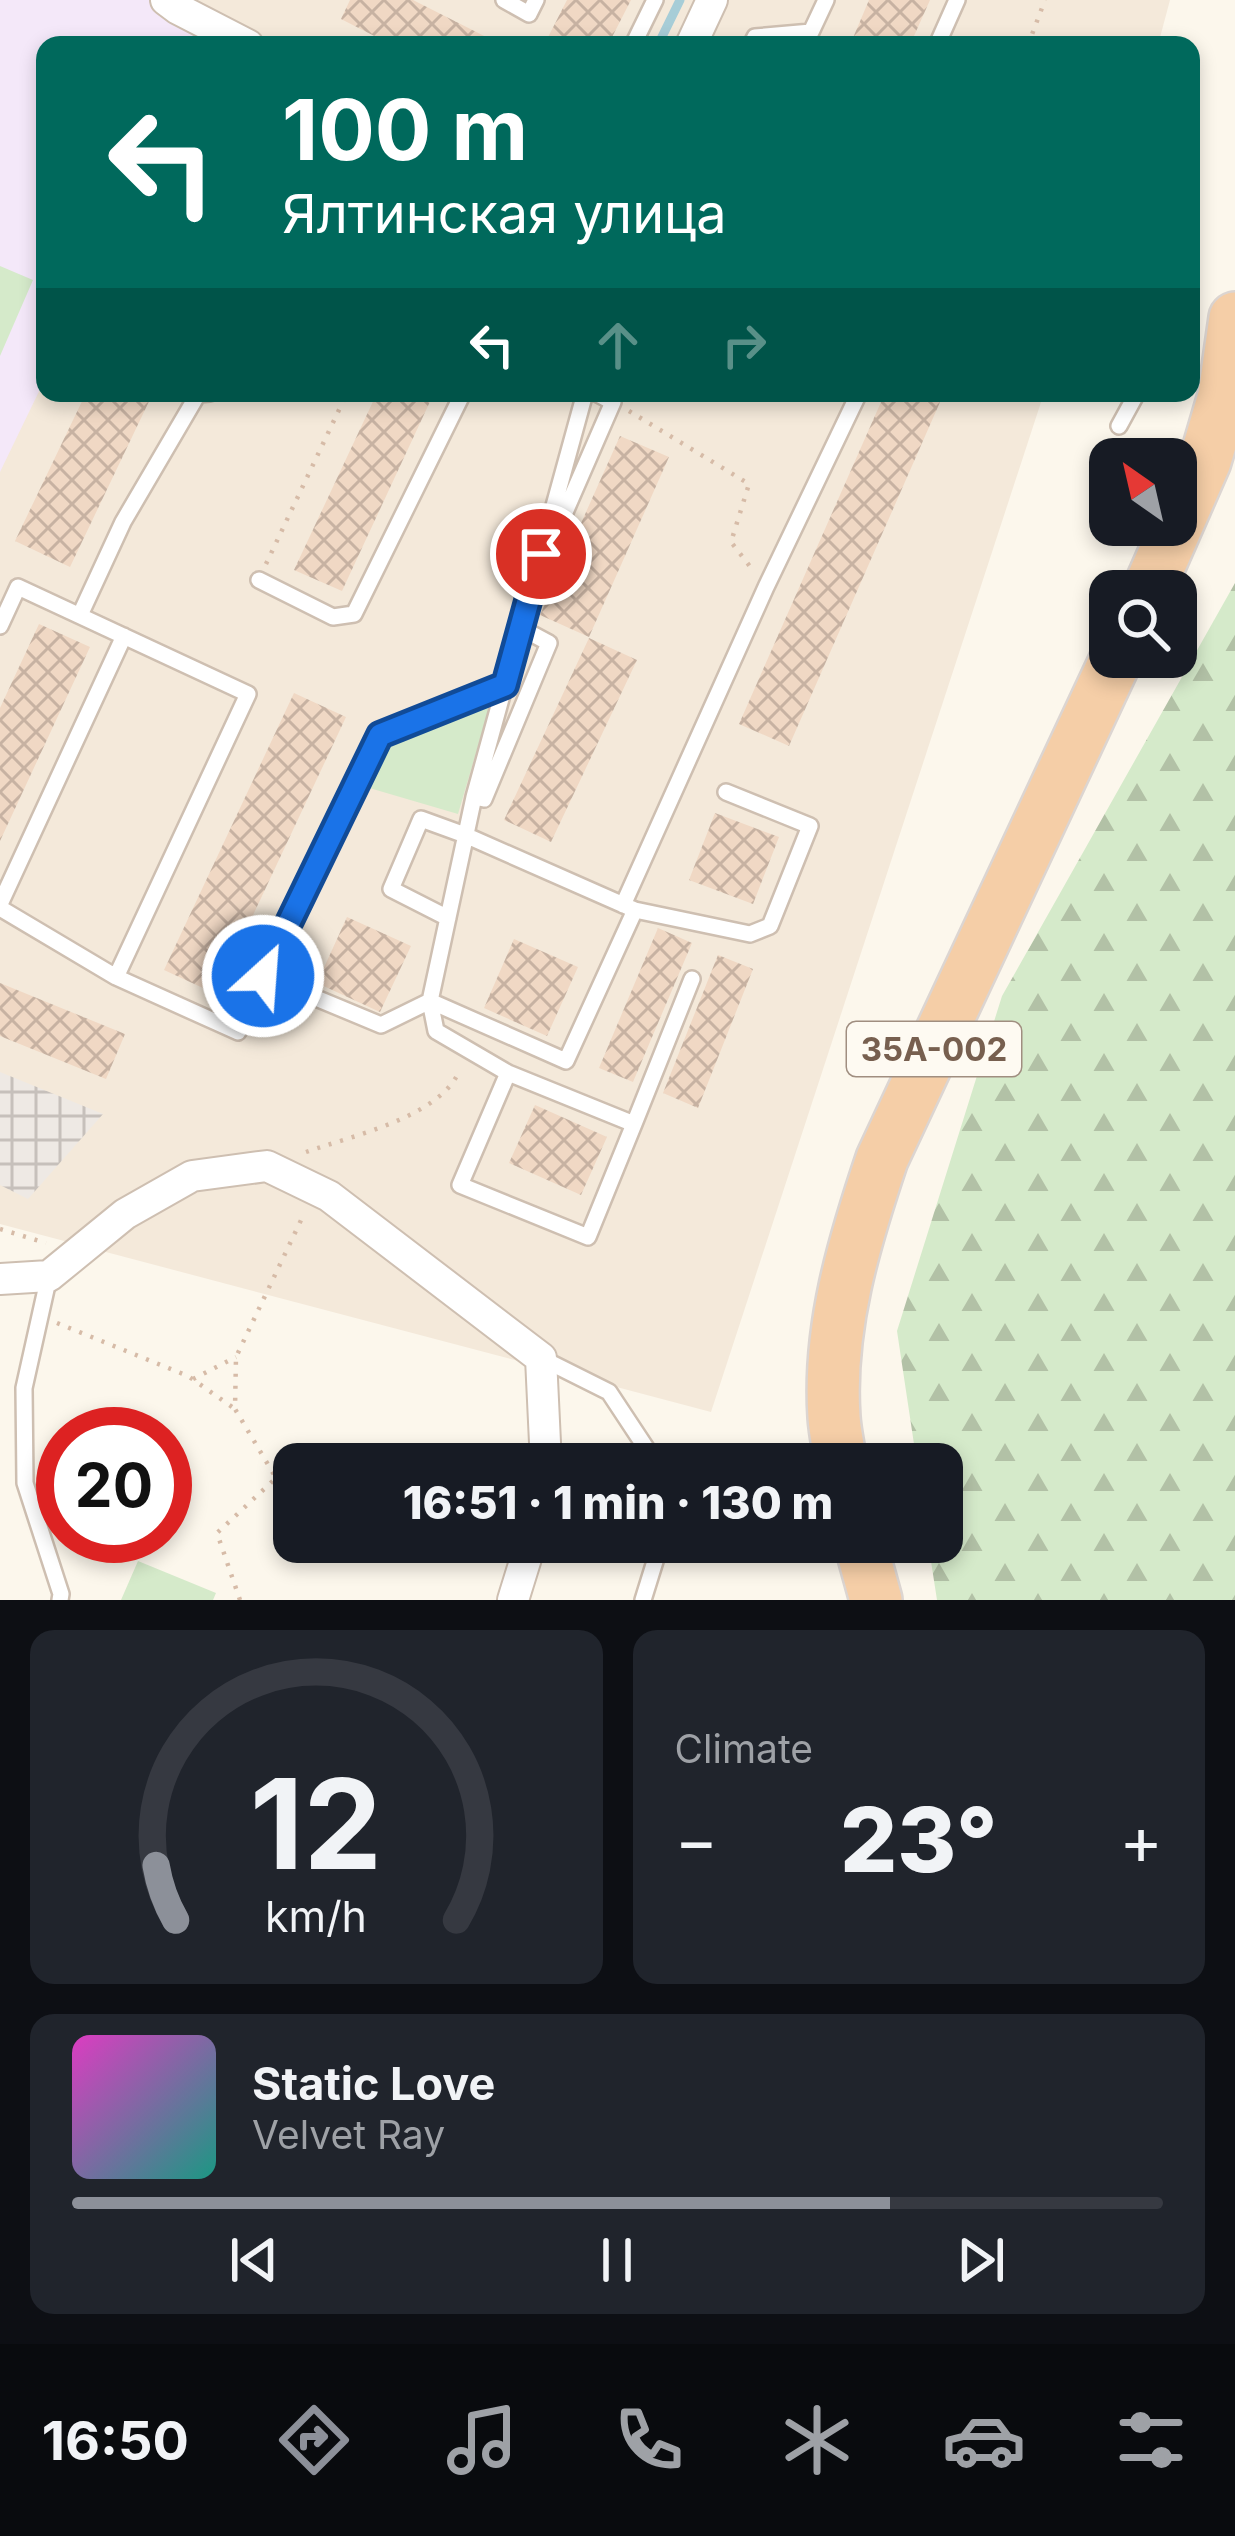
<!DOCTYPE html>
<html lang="en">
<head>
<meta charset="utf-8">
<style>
  :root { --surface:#171b24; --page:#20242c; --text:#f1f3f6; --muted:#9ea1a6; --line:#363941; --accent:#8c9099 }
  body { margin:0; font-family:Inter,sans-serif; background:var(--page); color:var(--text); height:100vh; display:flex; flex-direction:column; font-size:45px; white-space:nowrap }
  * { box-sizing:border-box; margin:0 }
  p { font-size:39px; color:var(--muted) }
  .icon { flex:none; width:66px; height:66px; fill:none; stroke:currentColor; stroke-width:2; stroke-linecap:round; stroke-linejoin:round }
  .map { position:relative; height:1600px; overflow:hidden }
  .panel { display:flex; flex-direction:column; gap:30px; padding:30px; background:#0d0f14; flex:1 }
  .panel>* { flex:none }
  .top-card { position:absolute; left:36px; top:36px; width:1164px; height:366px; border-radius:24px; box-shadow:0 6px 18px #0003; background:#00695c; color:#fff; overflow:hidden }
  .needle { width:78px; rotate:326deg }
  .fabs { position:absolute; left:1089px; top:438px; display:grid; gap:24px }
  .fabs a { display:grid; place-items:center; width:108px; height:108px; border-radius:24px; background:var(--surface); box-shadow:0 6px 18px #0003; font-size:60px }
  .speed { position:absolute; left:36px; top:1407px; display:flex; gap:24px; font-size:60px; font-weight:700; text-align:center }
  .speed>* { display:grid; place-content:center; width:156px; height:156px; border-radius:50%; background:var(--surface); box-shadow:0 6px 18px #0003; line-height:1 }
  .speed .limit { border:18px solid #d22; background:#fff; color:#111 }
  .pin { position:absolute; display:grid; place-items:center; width:102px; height:102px; color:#fff; margin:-51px; border:6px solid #fff; border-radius:50%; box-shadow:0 3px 12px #0007 }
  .me { position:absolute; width:132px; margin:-66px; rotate:26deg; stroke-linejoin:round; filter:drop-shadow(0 0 9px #0008) }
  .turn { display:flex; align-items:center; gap:42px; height:252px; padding:0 48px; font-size:54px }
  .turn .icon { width:156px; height:156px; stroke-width:2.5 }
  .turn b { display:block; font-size:84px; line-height:102px }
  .lanes { display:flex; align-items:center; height:114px; padding:0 48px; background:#0003; justify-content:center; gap:60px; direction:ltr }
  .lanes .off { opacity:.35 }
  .big { font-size:90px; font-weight:800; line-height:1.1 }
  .panel .card { flex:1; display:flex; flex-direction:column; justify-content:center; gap:18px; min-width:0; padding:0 42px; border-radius:24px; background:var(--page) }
  .panel .dial { align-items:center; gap:0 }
  .dial svg { height:312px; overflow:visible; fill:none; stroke:var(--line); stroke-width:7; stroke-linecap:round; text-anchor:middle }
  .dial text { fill:var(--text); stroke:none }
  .song { display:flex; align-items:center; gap:36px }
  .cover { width:144px; height:144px; border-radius:18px; background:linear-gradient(135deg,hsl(310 70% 55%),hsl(170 70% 35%)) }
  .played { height:12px; border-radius:6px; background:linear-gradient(90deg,var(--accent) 75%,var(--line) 75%) }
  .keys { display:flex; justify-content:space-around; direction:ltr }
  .heat { display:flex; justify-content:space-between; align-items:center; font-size:66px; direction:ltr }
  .panel .tiles { flex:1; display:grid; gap:30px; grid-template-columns:1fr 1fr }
  .card:last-child { grid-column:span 2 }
  .trip { position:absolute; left:273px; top:1443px; width:690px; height:120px; border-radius:24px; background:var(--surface); box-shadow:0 6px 18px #0003; font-weight:800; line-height:120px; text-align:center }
  .tabs { display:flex; height:192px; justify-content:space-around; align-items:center; background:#090b0e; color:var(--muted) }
  .tabs .icon { width:84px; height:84px }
  .tabs .on { color:var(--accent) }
  .tabs b { font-size:54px; color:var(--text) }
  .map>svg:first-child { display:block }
  .residential { fill:#f4e9da }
  .industrial { fill:url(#industrial-grid) }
  .education { fill:#f4e8f9 }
  .forest { fill:url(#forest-firs) }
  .park { fill:#d5eaca }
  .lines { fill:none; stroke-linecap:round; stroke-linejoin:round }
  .stream { stroke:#a7cdd7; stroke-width:9 }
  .building { fill:url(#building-cross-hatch) }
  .service-casing { stroke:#cebfb1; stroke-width:20 }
  .minor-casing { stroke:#cebfb1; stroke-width:34 }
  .trunk-casing { stroke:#dcd5d1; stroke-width:56 }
  .path { stroke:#d6bba7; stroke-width:4.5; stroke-dasharray:3 9; stroke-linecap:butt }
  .service { stroke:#fff; stroke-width:15 }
  .minor { stroke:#fff; stroke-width:30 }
  .trunk { stroke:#f5cea7; stroke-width:51 }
  .route-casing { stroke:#114b97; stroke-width:30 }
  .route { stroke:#1a73e8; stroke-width:21 }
  .labels { text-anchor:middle; stroke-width:9; stroke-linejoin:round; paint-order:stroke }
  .shield { fill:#fefaf2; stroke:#a08e80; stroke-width:3 }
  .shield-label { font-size:33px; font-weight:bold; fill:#775f4f }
</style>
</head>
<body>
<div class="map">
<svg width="1235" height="1600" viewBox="0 0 1235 1600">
  <defs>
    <pattern id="industrial-grid" width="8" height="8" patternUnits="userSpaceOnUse" patternTransform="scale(3)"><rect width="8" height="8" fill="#eee9e4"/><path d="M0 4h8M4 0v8" fill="none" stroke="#c6c0bb"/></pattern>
    <pattern id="forest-firs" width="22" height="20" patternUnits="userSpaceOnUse" patternTransform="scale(3)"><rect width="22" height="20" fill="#d5eaca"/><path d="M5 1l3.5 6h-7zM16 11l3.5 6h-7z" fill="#b2c1a6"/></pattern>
    <pattern id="building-cross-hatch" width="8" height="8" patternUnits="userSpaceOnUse" patternTransform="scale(3)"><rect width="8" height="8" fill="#f0d8c4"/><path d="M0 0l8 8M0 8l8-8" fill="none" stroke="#c7b2a2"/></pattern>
  </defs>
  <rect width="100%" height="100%" fill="#fcf7ec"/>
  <path class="residential" d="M0 0H1170L1158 45H45V393H1044L711 1412 0 1224Z"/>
  <path class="industrial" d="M0 1072 103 1114 28 1199 0 1185Z"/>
  <path class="education" d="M0 0H149L211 35 206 45H45V379L0 472Z"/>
  <path class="forest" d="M1235 583V1600H937L928 1542H942V1464H917L897 1331 1002 996Z"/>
  <path class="park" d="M0 266 33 280 0 356Z
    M491 702 458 814 366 787 387 741Z
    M138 1561 216 1593 213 1600H121Z"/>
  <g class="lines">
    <path class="stream" d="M658 45 680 0"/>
  </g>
  <path class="building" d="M350 0H413L502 45H392L341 19Z
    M567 0H631L608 45H544Z
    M869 0H930L910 45H850Z
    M86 393H153L70 567 15 541Z
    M377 393H434L342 591 294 570Z
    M885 393H944L789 746 739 724Z
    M620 436 669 457 589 637 540 615Z
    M39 624 90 647 0 841V708Z
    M589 638 637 660 551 842 504 820Z
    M294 693 346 717 216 994 164 970Z
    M715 813 779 837 753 904 689 880Z
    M347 917 411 946 380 1012 317 983Z
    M658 928 692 943 633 1082 599 1068Z
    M514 939 578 967 547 1036 484 1008Z
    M718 955 753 969 698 1108 663 1093Z
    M0 983 125 1034 106 1079 0 1036Z
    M535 1105 607 1137 581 1195 509 1163Z"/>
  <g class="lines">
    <defs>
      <path id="service" d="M504 0 529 14 536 0
        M633 45 655 0
        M751 45 755 37 811 32 826 0
        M937 45 957 0
        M1119 426 1137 393
        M552 542 613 402 596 393
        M259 580 333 617 354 614 463 393
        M80 615 123 522 198 394 210 393
        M0 626 18 587 248 694 116 977
        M474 797 484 799 549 643 521 628
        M0 904 124 636
        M623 905 766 587 859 393
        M0 908 116 977 238 1032 379 735 505 685
        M635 910 750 934 770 926 810 826 726 792
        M263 976 381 1025 430 1001 566 1061 635 910 465 835 421 819 391 889 448 918
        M508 1073 460 1185 588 1237 634 1124 508 1073 436 1031 430 1001 474 797 585 393
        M634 1124 692 979
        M49 1276 24 1388 25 1483 61 1594 60 1600
        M541 1358 609 1392 646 1448 649 1464
        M643 1600 661 1542"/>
      <path id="minor" d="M166 0 178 9 248 45
        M691 45 712 0
        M0 1279 49 1276 125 1214 192 1176 267 1166 329 1196 541 1358 546 1464
        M513 1600 531 1542"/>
      <path id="trunk" d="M1148 591 1205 461 1224 396 1235 318
        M841 1464C839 1449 835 1433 834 1417 828 1328 854 1242 882 1159L1117 657
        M860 1542 876 1600"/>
    </defs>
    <use href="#service" class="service-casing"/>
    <use href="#minor" class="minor-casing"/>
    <use href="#trunk" class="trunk-casing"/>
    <path class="path" d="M1028 45 1045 0
      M1191 150 1192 148
      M629 411 749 484 731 542 752 569
      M266 564 347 393
      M306 1152C351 1136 442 1117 460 1069
      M0 1229 46 1243
      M57 1323 188 1376 235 1409
      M193 1379 236 1357
      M240 1600 217 1533 276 1478 235 1409 236 1357 303 1216"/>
    <use href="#service" class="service"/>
    <use href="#minor" class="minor"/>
    <use href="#trunk" class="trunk"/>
  </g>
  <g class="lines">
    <defs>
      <path id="route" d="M263 976 380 735 505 685 541 554"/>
    </defs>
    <use href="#route" class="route-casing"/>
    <use href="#route" class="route"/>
  </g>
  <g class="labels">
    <rect class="shield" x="847" y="1022" width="174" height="54" rx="9"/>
    <g class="shield-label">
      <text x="934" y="1061">35А-002</text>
    </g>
  </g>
</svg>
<div class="fabs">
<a><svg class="needle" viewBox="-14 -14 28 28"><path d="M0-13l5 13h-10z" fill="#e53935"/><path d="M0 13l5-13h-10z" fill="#9ea1a6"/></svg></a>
<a><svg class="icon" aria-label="search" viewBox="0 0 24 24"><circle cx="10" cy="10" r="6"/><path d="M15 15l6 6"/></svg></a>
</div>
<div class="speed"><div class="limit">20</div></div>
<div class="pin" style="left:541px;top:554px;background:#d93025"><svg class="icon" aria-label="arrive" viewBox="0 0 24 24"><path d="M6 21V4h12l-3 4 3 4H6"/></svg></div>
<svg class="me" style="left:263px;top:976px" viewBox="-20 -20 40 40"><circle r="17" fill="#1a73e8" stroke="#fff" stroke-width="3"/><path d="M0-11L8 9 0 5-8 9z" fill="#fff"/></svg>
<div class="trip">16:51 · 1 min · 130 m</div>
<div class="top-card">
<div class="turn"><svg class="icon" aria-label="left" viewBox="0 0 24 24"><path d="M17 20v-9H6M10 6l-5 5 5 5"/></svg><div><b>100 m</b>Ялтинская улица</div></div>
<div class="lanes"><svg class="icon" aria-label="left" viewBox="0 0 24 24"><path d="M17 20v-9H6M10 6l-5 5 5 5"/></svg><svg class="icon off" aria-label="ahead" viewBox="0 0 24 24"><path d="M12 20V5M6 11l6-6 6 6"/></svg><svg class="icon off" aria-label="right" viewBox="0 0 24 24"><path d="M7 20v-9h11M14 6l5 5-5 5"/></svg></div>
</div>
</div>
<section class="panel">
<div class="tiles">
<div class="card dial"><svg viewBox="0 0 100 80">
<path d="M14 69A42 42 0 1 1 86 69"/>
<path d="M14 69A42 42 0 0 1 9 55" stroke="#8c9099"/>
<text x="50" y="56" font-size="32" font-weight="700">12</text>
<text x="50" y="72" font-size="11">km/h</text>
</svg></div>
<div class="card"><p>Climate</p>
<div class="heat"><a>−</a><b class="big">23°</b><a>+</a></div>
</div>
<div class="card">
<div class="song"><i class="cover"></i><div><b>Static Love</b><p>Velvet Ray</p></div></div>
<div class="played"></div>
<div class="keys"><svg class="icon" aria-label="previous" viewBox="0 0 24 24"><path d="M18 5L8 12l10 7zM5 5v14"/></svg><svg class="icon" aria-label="pause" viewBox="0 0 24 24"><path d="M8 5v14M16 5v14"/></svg><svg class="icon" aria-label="next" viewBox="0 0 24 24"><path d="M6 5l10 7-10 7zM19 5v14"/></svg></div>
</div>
</div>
</section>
<nav class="tabs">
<b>16:50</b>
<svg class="icon on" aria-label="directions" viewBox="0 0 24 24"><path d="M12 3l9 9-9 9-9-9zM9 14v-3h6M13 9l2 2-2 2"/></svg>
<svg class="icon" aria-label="music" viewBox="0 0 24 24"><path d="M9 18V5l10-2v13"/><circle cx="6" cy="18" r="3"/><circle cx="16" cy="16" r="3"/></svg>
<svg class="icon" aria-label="phone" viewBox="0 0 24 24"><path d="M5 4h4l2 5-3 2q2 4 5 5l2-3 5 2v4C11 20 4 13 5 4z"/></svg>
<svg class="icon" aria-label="climate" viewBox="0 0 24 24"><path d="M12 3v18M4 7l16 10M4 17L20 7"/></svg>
<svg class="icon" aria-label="car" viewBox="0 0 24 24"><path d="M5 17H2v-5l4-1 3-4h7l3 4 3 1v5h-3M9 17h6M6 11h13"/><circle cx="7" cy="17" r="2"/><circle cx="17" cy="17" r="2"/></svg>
<svg class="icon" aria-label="filters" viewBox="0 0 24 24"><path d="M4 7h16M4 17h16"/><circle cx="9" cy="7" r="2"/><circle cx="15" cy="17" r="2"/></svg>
</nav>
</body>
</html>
